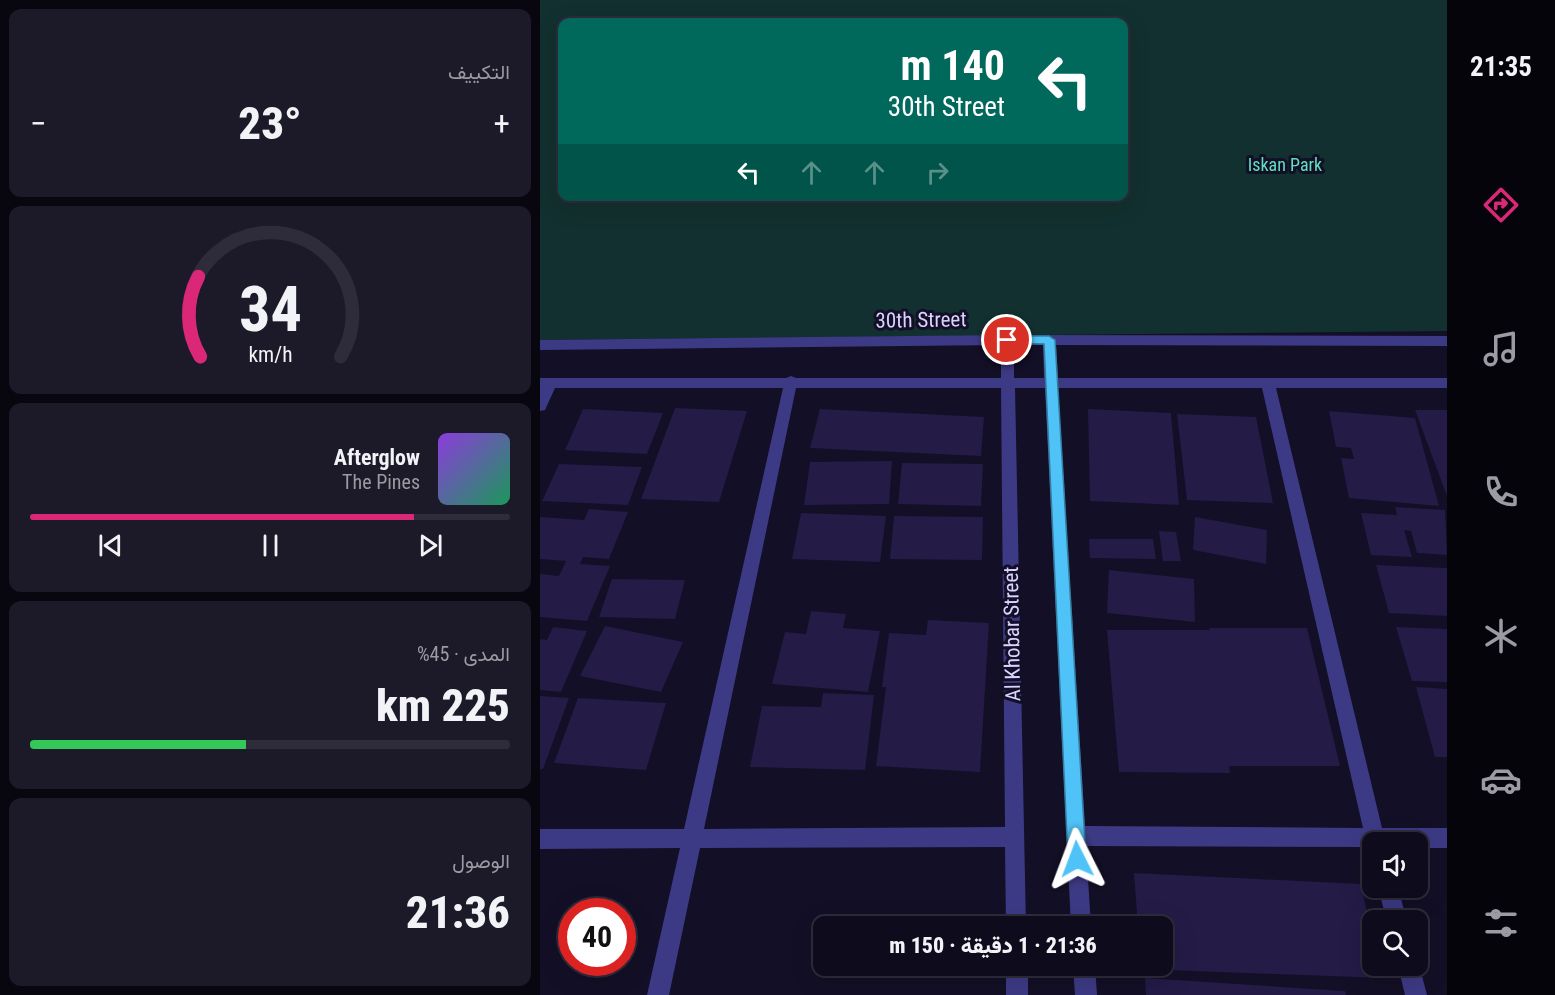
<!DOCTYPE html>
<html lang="ar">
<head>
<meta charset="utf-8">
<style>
  :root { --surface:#0e0b1c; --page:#1c1929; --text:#f1f3f6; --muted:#9b9ba3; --line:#2e2b3b; --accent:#db2777 }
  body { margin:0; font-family:"Roboto Condensed",Vazirmatn,sans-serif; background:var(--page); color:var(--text); direction:rtl; height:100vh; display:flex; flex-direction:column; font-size:22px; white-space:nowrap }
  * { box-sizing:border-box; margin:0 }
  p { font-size:20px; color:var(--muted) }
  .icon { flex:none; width:33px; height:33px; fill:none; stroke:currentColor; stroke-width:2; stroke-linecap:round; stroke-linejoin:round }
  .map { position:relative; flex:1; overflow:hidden; direction:ltr }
  .side { display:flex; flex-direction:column; gap:9px; padding:9px; background:#08060f; width:540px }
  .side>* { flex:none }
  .banner { position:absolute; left:18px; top:18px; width:570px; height:183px; border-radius:12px; box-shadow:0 6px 24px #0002,0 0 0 2px var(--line); direction:rtl; background:#00695c; color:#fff; overflow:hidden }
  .fabs { position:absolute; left:822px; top:832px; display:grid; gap:12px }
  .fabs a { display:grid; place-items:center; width:66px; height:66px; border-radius:12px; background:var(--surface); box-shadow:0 6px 24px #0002,0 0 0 2px var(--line); font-size:30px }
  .speed { position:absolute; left:18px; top:898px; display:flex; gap:12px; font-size:30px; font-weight:700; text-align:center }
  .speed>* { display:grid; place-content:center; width:78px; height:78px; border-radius:50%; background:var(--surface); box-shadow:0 6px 24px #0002,0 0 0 2px var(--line); line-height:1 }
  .speed .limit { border:9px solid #d22; background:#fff; color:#111 }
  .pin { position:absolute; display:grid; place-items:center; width:51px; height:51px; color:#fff; margin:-26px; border:3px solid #fff; border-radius:50%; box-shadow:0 2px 6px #0007 }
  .me { position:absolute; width:66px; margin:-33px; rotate:357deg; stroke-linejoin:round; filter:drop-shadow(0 0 4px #0008) }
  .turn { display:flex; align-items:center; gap:21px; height:126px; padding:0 24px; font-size:27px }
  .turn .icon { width:78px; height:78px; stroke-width:2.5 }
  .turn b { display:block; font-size:42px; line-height:51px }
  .lanes { display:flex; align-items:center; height:57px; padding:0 24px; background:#0003; justify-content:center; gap:30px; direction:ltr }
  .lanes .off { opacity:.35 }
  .big { font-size:45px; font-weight:800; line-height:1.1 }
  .side .widget { flex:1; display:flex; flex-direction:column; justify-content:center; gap:9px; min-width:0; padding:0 21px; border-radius:12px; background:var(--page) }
  .side .dial { align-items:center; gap:0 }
  .dial svg { height:156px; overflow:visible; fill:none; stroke:var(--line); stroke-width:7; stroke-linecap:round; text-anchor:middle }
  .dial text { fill:var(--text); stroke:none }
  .song { display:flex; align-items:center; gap:18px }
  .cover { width:72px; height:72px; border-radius:9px; background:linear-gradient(135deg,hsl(270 70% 55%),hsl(150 70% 35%)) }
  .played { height:6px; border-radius:3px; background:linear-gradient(90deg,var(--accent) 80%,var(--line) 80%) }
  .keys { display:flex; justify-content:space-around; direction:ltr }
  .heat { display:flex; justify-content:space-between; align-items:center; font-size:33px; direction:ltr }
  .charge { height:9px; border-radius:4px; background:linear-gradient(90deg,#34c759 45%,var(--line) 0) }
  .trip { position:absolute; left:273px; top:916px; width:360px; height:60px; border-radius:12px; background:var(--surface); box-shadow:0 6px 24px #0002,0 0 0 2px var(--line); font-weight:800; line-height:60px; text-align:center; direction:rtl }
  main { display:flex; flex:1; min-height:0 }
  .tab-bar { display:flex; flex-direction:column; width:108px; justify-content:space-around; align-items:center; background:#06040b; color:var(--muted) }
  .tab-bar .icon { width:42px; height:42px }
  .tab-bar .selected { color:var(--accent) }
  .tab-bar b { font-size:27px; color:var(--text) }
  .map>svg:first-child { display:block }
  .green { fill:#12302f; fill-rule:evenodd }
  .building { fill:#241b47 }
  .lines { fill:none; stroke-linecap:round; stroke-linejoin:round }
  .minor { fill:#3d3a85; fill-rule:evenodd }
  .route { fill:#4fc3f7; stroke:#337fa1; stroke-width:1.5 }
  .labels { text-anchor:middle; stroke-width:6; stroke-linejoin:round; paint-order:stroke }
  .far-park-label { font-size:18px; fill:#5fe0c0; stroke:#130f26 }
  .street-label { font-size:21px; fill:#d9d4ff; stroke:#130f26 }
</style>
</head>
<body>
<main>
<nav class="tab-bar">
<b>21:35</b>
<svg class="icon selected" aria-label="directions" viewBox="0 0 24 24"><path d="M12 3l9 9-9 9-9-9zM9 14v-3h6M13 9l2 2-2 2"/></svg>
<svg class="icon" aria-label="music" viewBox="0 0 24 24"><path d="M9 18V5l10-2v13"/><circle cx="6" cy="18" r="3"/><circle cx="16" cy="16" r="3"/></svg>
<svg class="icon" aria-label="phone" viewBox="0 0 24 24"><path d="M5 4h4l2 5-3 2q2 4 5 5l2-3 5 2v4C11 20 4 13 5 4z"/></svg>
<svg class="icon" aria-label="climate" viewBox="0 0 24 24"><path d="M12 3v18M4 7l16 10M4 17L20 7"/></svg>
<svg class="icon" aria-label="car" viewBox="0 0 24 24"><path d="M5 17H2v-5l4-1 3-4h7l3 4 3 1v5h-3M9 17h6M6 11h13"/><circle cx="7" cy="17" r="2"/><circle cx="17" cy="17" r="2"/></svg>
<svg class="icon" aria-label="filters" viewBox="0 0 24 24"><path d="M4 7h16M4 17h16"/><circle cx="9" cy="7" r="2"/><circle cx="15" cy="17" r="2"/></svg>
</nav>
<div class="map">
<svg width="907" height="995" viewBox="0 0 907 995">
  <rect width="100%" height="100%" fill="#130f26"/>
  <path class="green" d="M0 0H907V331L0 340ZM22 22H584V196H22Z"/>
  <path class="building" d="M135 408 207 411 179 502 101 499Z
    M43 409 123 413 107 454 25 450Z
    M280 409 444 417 441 456 270 448Z
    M548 409 631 413 639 505 550 501Z
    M875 410H907V496Z
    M789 411 875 418 899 506 809 498 801 458 814 459 811 448 796 447Z
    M637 414 716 417 733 503 647 500Z
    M352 461 349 504 264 505 270 462Z
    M362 463 443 464 441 506 358 504Z
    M19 464 102 467 88 505 2 501Z
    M855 507 905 510 907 555 877 553 871 531 864 530 872 557 831 555 821 513 857 515Z
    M49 509 88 512 69 559 43 557 40 564 70 566 47 621 0 617V574L19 576 26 561 0 559V517L44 520Z
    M261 513 346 516 340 562 252 559Z
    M354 516 443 517 442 560 350 559Z
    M655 517 727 530 726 564 653 550Z
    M619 531 636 532 641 561H623Z
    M549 539H613L616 559 550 558Z
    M836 565 907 568V616L849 613Z
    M569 570 654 579 655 622 567 613Z
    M72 579 145 580 135 619 59 617Z
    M271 611 306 614 303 628 340 631 328 692 232 684 245 632 266 634Z
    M388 620 449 623 440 772 336 766 346 687H342L349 633 386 635Z
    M65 626 143 642 121 692 40 676Z
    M13 627 47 631 21 692 0 690V639L7 640Z
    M856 627 907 629V682L872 681Z
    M669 628H767L800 766H689L690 773 579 772 567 630H670Z
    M876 687 907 689V757H895Z
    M283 693 334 695 325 770 210 767 222 706 281 707Z
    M0 696 29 698 3 769H0Z
    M38 698 126 703 106 770 14 763Z
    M594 873 821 884 832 936V966H839L842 978 601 969V966H622V927H598Z
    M605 978 805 991 806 995H606Z"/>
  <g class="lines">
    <path class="minor" d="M467 335 907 336V346L516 345 518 378H907V388H736L842 828H907V848H878V843H832V851L828 847 546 846 551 927H531L505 388H475L486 927H466L465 847 160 848 129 995H107L140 848 0 849V829H144L243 388H15L5 410 0 411V378H246L251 376 256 378H461V345L0 350V340ZM474 345H503L504 378H474ZM256 388H461L465 827 164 829ZM518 388H722L823 828 545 826Z
      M838 888H858L867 921H847Z
      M878 961 887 995H865L858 966H878Z
      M466 966H488V995H466Z
      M533 966H555L557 995H535Z"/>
  </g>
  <path class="route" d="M467 336H509L515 340 546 859 543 865 537 868 530 865 528 859 504 344 463 343V337Z"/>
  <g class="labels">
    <g class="far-park-label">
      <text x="745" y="171">Iskan Park</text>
    </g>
    <g class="street-label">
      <text transform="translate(381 320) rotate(-1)" y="7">30th Street</text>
      <text transform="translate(472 634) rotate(-91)" y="7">Al Khobar Street</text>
    </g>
  </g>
</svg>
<div class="fabs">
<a><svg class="icon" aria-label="sound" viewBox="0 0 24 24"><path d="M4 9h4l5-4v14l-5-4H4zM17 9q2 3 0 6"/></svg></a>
<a><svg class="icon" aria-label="search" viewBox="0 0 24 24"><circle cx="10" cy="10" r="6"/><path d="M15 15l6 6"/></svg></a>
</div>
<div class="speed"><div class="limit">40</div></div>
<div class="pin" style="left:467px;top:340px;background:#d93025"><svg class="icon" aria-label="arrive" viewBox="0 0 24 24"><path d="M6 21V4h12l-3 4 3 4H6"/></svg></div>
<svg class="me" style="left:537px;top:859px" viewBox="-20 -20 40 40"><path d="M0-17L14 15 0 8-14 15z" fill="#4fc3f7" stroke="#fff" stroke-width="4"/></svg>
<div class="trip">21:36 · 1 دقيقة · 150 m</div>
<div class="banner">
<div class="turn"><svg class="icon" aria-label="left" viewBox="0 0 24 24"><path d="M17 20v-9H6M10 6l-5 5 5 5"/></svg><div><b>140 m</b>30th Street</div></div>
<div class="lanes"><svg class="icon" aria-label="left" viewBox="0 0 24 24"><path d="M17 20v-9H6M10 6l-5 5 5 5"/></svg><svg class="icon off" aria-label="ahead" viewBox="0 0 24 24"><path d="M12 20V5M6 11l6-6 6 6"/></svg><svg class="icon off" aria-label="ahead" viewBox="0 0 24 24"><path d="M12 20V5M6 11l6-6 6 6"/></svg><svg class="icon off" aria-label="right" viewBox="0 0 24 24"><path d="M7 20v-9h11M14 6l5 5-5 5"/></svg></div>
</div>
</div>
<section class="side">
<div class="widget"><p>التكييف</p>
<div class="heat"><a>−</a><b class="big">23°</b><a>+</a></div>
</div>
<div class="widget dial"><svg viewBox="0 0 100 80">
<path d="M14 69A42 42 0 1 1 86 69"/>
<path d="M14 69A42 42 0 0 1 13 28" stroke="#db2777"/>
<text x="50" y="56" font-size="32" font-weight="700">34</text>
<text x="50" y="72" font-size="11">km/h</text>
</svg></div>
<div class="widget">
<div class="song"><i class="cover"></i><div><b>Afterglow</b><p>The Pines</p></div></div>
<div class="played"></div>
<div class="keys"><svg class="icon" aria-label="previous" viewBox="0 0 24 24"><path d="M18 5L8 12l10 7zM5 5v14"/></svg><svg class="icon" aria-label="pause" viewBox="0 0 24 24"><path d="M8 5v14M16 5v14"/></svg><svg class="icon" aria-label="next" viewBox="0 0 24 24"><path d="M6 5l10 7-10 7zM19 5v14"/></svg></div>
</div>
<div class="widget"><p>المدى · 45%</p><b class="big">225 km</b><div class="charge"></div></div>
<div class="widget"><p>الوصول</p><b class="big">21:36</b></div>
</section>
</main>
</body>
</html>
